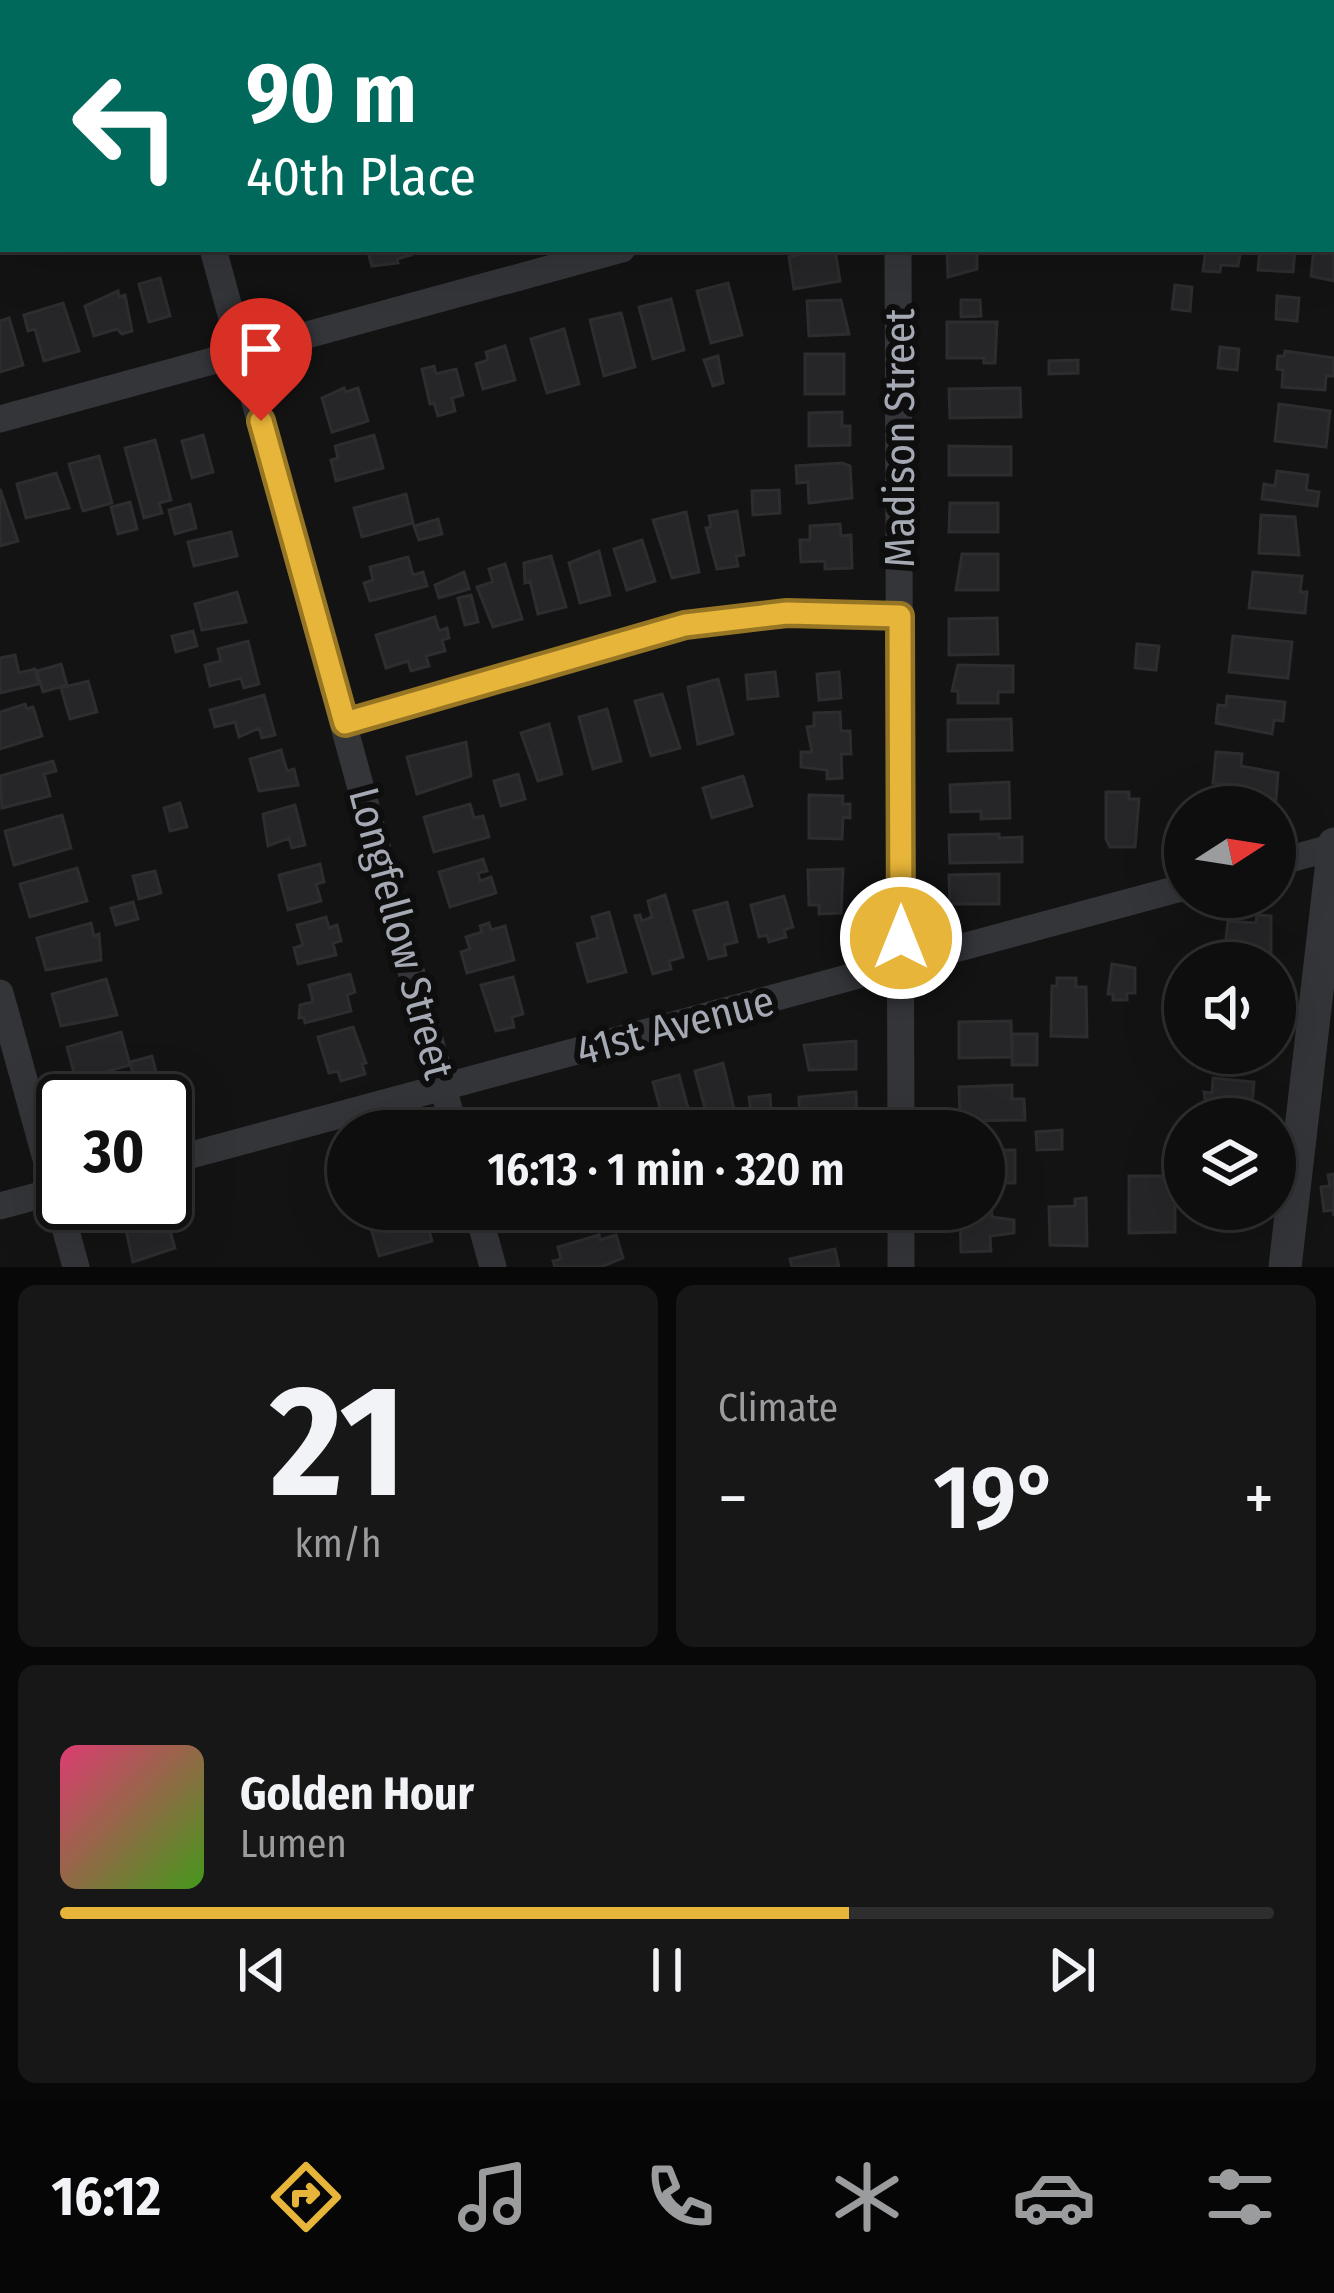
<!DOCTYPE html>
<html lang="en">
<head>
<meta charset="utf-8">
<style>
  :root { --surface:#0e0e0f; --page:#171718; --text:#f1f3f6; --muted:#9b9c9e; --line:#2e2e2f; --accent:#e7b539 }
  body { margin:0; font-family:"Fira Sans Condensed",sans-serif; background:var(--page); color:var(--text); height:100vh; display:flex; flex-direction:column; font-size:45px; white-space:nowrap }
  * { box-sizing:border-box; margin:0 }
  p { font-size:39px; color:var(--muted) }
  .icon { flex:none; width:66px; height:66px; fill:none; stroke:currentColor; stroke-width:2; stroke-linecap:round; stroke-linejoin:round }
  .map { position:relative; height:1267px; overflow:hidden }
  .details { display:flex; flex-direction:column; gap:18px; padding:18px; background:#080808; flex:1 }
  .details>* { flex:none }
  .banner { position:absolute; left:0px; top:0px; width:1335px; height:252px; box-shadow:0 12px 48px #0002,0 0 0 3px var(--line); background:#00695c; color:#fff; overflow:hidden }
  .needle { width:78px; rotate:78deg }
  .fabs { position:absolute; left:1164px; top:786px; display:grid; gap:24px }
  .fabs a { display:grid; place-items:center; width:132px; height:132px; border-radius:50%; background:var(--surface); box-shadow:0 12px 48px #0002,0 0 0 3px var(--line); font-size:60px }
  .speed { position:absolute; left:36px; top:1074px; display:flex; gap:24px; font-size:60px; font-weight:700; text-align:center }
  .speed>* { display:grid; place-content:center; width:156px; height:156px; border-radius:50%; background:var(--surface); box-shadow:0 12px 48px #0002,0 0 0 3px var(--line); line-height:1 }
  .speed .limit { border:6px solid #111; border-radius:18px; background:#fff; color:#111 }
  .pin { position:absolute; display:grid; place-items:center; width:102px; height:102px; color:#fff; margin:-123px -51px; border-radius:50% 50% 50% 0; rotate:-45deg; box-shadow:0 0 12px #0007 }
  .pin .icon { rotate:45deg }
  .me { position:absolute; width:132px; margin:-66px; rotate:0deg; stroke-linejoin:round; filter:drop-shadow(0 0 9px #0008) }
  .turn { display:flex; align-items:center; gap:42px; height:252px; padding:0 48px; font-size:54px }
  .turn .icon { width:156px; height:156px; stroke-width:2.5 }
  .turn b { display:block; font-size:84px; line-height:102px }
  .big { font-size:90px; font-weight:600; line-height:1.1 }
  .details .tile { flex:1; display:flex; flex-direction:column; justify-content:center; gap:18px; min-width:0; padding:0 42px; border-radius:18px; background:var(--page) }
  .details .dial { align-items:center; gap:0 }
  .dial b { font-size:156px; line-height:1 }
  .song { display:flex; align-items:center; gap:36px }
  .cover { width:144px; height:144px; border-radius:18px; background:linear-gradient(135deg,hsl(340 70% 55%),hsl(100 70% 35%)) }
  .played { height:12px; border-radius:6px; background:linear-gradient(90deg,var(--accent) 65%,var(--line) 65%) }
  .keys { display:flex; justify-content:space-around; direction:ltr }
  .heat { display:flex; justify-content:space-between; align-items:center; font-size:66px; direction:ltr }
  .details .tiles { flex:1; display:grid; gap:18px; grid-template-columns:1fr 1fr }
  .tile:last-child { grid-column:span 2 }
  .trip { position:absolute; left:327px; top:1110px; width:678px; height:120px; border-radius:60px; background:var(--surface); box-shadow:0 12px 48px #0002,0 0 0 3px var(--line); font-weight:600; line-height:120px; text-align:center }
  .dock { display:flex; height:192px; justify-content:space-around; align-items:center; background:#060606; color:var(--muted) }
  .dock .icon { width:84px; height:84px }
  .dock .on { color:var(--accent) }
  .dock b { font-size:54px; color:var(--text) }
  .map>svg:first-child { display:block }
  .building { fill:#262628; stroke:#2d2d30; stroke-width:3 }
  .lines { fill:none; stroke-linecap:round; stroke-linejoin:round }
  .minor { stroke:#343539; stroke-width:27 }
  .tertiary { stroke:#343539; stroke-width:33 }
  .route-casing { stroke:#967625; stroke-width:30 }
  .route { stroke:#e7b539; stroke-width:21 }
  .labels { text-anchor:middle; stroke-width:12; stroke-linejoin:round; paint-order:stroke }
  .street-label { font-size:42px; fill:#a5a9b4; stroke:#0e0e0f }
</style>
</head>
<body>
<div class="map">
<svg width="1334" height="1267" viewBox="0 0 1334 1267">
  <rect width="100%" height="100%" fill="#131314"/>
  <path class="building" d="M1332 226 1334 227V281L1311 276 1314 249H1332Z
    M367 249H409L411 255 397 259 398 263 372 266Z
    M823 249H835L840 281 794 289 789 257Z
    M947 249H977V269L948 277Z
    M1206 249H1241L1238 266 1221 265 1220 272 1203 271Z
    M1260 249H1295L1293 272 1258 270Z
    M160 278 170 316 149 322 139 284Z
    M728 283 742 335 711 343 697 291Z
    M1175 285 1192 287 1190 311 1172 309Z
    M118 291 119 297 125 295 132 331 122 334 117 329 94 336 85 306Z
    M1277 296 1299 298 1297 321 1276 319Z
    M671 299 684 350 653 359 639 307Z
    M841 300 849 334 809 336 807 301Z
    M961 300H980L981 316 961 317Z
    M63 303 79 351 44 361 35 329 28 331 24 315Z
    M621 313 635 367 604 376 590 320Z
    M9 318 23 365 0 372V321Z
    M947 322H997L995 363H984V358H947Z
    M564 329 579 384 547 393 531 339Z
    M505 346 515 380 483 389 476 364 488 360 486 352Z
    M1220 347 1239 349 1237 370 1218 368Z
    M1285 351 1334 358V376H1326L1325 390 1282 387 1283 370 1277 369 1278 356H1284Z
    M805 354H844V394H805Z
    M718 356 723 383 713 386 704 360Z
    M1078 360V373L1049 374V361Z
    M434 366 436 374 456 369 463 395 452 398 455 411 438 416 434 403 430 404 422 369Z
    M344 388 346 392 358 388 368 421 332 432 322 398Z
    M1020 388 1021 417 950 418 949 389Z
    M1279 404 1330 411 1326 447 1275 441Z
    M842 412V426H850V445L809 446V413Z
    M203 435 213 472 192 478 182 441Z
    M374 435 383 468 336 481 331 460 338 458 335 446Z
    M155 440 171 500 159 503 162 513 144 518 125 448Z
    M949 446 1011 447V475H949Z
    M99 456 112 503 83 511 69 464Z
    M842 463 850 466 852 498 809 503 808 482 797 483 796 466Z
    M1277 471 1308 475 1306 490 1319 492 1317 506 1262 499 1264 484 1275 486Z
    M56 473 69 508 26 518 17 484Z
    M0 489 18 541 0 546Z
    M779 490 780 513 753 515 752 491Z
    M406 494 413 523 362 537 354 508Z
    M130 502 137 529 118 534 111 507Z
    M950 503H998V532H949Z
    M190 504 196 528 175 534 169 510Z
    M737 511 744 555 736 556 738 566 717 569 706 528 711 527 709 516Z
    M686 512 699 572 672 578 653 520Z
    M1261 515 1295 517 1299 555 1259 553Z
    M438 519 442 534 419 540 414 526Z
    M840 524 841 536 851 535 852 568 825 569V561L801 562 800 540H810V526Z
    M231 532 237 556 194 566 188 542Z
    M642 540 655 581 627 590 614 549Z
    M599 551 610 595 580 603 569 563Z
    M962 554H998V590H956Z
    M551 556 566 607 538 614 530 581 525 583 524 563Z
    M408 557 413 575 423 572 427 586 370 601 364 583 373 580 370 567Z
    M505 564 522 619 493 627 477 587 493 582 489 569Z
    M464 572 469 589 439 598 435 585Z
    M1253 572 1302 576 1300 592H1307L1305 613 1249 608Z
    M237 592 246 622 202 630 195 604Z
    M471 595 478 622 465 625 458 598Z
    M435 617 439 631 447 628 449 638 442 640 445 651 426 656 429 666 411 671 408 661 386 668 376 635Z
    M997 618 998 654 949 655V619Z
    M193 631 197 646 176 652 172 636Z
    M1233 636 1292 642 1288 678 1229 672Z
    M248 641 259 684 244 688 241 678 210 686 205 665 221 661 218 649Z
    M1137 644 1159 646 1156 670 1135 668Z
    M15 655 19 673 35 669 39 684 0 693V658Z
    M61 664 67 685 43 692 37 671Z
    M958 665 1013 666V692H998V703H958V691H952Z
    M775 672 778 696 748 699 746 675Z
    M839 672 841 698 819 700 817 674Z
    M718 679 733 734 698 744 688 687Z
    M88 681 97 712 70 719 61 688Z
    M662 694 680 748 651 756 635 701Z
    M264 695 275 735 262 738 259 728 239 737 235 722 215 727 210 710Z
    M1227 696 1285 702 1283 721 1274 720 1272 734 1216 723 1218 705 1226 706Z
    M25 704 27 709 33 707 42 736 0 749V712Z
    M607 709 621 761 593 769 579 717Z
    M840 712 841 731H850L851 754H841L842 778 827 779V770L801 767V752H812L807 727 814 726V713Z
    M1011 719 1012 750 948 751V720Z
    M549 724 562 774 538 781 521 733Z
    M466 742 471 776 417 794 407 757Z
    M281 750 287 771 294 769 298 785 259 791 250 759Z
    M1216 752 1242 754 1241 766 1278 773 1276 800H1225L1226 784 1213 783Z
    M53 761 56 771 44 774 50 796 2 808 0 776Z
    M518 774 525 799 501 806 494 781Z
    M743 776 752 806 712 818 703 788Z
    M1009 782 1010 818 981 819V811L951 812 950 785Z
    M1106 792H1129V799H1139L1135 847H1110L1106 839Z
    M809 795 843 796 842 804H850V818L843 817 842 839 809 838Z
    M180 803 187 827 170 831 164 808Z
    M470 804 474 818 483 816 489 837 434 852 424 817Z
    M295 805 305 845 292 848 289 838 268 846 263 814Z
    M62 815 71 848 14 865 5 831Z
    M999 834V838L1022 837V862L950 863 949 835Z
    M483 859 487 871 478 873 480 881 491 877 496 893 450 907 439 872Z
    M320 864 324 882 316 884 321 901 288 910 279 875Z
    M77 868 87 901 30 917 20 884Z
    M843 869 841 913 819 914V905H809L808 870Z
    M155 871 161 893 139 899 133 876Z
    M999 874V904H950L949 875Z
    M665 895 683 957 669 961 671 969 653 974 635 916 640 915 642 921 652 917 648 901Z
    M784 896 793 927 784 930 786 937 769 942 767 935 759 937 751 905Z
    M133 902 138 919 116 925 111 908Z
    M727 902 737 942 724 945 726 955 709 959 694 911Z
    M609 912 626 972 588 982 577 944 598 938 592 917Z
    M1257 915 1271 916V952L1225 948 1228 921 1256 923Z
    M326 917 329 928 337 925 341 941 333 943 336 955 298 964 294 948 303 945 297 925Z
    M91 923 94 936 99 934 101 960 46 970 37 938Z
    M489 923 491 930 505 926 514 960 467 973 461 952 470 949 466 937 482 932 480 926Z
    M1112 964 1135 968V993H1127V1000H1113V994H1108Z
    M350 974 355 992 347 995 351 1011 305 1023 304 1017 299 1018 300 1005 313 1002 309 985Z
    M513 977 523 1014 512 1017 514 1027 496 1031 481 985Z
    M1057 978H1076V987H1086L1087 1037 1051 1036 1052 986H1057Z
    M106 979 117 1015 61 1026 52 994Z
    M1011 1021 1012 1057 959 1058V1022Z
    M353 1027 366 1063 362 1064 365 1074 341 1081 338 1071 329 1073 318 1037Z
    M121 1032 130 1065 76 1080 67 1047Z
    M1012 1034H1037V1065H1012Z
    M856 1041V1069L809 1070 804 1045Z
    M1212 1053H1259L1258 1064 1212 1057Z
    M152 1056 156 1072 134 1078 130 1062Z
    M723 1063 734 1109 733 1114 707 1116 695 1071Z
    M679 1075 691 1119 665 1126 653 1082Z
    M1213 1078 1254 1082 1251 1119 1208 1117 1204 1092 1212 1093Z
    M1012 1085V1099H1024L1025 1120 960 1121 959 1087Z
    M139 1087 143 1101H92Z
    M856 1092 857 1121 814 1123 815 1131 800 1129 799 1097Z
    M770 1095 771 1110 751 1112 749 1097Z
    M567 1110V1131H519L517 1124Z
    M1062 1130V1149L1037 1150 1036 1132Z
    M984 1150H1015V1183H984Z
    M1334 1174V1216L1333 1210 1324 1211 1321 1187 1330 1186 1328 1175Z
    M1129 1176H1175V1232L1129 1233Z
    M1086 1198 1087 1246 1050 1245 1049 1207 1075 1206V1199Z
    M984 1204H991L992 1217 1014 1220V1233L990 1236 991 1251 961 1252 960 1209H984Z
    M1205 1209H1240L1238 1227 1204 1223Z
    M164 1210 175 1248 133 1262 124 1221Z
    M423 1210 432 1241 379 1256 370 1225Z
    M599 1235 600 1240 616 1235 623 1258 601 1267H555L553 1261 561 1259 558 1247Z
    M835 1249 839 1267H792L790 1259Z"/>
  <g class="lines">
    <path class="minor" d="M144 0 145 3
      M562 0 563 3
      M897 0V3
      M1332 166H1334
      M213 249 455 1131
      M898 249 901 1131
      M0 419 622 249
      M345 723 685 625 787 613 900 617
      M1275 863 1334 847
      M0 993 76 1267
      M165 1162 1185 887
      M0 1206 63 1189
      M477 1209 493 1267
      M901 1209V1267"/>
    <path class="tertiary" d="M1285 1267 1334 844"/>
  </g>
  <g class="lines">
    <defs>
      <path id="route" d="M261 421 345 723 685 625 787 613 900 616 901 938"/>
    </defs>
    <use href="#route" class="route-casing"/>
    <use href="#route" class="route"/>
  </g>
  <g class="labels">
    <g class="street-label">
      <text transform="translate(899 438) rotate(-90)" y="15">Madison Street</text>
      <text transform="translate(402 933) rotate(75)" y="15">Longfellow Street</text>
      <text transform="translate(675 1025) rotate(-15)" y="15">41st Avenue</text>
    </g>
  </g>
</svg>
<div class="fabs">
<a><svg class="needle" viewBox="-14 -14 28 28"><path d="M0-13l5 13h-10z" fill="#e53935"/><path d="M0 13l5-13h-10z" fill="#9b9c9e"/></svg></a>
<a><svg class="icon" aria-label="sound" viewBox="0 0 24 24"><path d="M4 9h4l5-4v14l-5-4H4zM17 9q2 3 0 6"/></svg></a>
<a><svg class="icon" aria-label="layers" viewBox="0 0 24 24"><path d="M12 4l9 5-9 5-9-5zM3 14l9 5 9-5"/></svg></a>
</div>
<div class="speed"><div class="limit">30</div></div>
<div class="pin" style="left:261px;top:421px;background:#d93025"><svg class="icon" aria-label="arrive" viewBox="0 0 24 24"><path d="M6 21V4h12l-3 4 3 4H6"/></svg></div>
<svg class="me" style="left:901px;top:938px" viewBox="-20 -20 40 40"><circle r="17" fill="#e7b539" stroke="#fff" stroke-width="3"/><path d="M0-11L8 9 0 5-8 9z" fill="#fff"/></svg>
<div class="trip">16:13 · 1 min · 320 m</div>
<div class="banner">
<div class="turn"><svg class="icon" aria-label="left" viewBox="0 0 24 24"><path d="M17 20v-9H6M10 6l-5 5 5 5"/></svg><div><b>90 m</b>40th Place</div></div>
</div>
</div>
<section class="details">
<div class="tiles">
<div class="tile dial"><b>21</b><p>km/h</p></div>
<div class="tile"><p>Climate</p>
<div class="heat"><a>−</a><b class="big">19°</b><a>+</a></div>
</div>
<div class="tile">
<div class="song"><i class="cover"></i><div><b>Golden Hour</b><p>Lumen</p></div></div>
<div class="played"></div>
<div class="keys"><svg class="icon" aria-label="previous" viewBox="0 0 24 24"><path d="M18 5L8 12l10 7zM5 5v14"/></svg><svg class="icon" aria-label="pause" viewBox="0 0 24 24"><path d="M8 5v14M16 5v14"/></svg><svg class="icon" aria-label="next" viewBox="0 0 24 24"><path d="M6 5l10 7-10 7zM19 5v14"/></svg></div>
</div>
</div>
</section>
<nav class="dock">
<b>16:12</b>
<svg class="icon on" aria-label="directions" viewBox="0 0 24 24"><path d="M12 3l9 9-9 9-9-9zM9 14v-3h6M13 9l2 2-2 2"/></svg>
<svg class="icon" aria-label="music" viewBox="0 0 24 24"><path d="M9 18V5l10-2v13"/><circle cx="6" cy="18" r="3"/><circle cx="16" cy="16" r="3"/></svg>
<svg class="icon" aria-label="phone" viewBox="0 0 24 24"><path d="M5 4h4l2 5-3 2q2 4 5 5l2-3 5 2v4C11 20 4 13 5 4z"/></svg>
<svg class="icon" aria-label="climate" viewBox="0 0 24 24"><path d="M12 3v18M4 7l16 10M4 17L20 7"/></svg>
<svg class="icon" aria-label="car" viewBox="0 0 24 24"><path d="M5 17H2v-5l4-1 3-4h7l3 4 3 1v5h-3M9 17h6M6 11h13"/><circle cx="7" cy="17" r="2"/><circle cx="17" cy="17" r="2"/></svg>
<svg class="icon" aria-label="filters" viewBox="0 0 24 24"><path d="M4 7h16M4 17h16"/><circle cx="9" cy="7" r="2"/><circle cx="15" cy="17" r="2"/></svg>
</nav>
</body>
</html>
